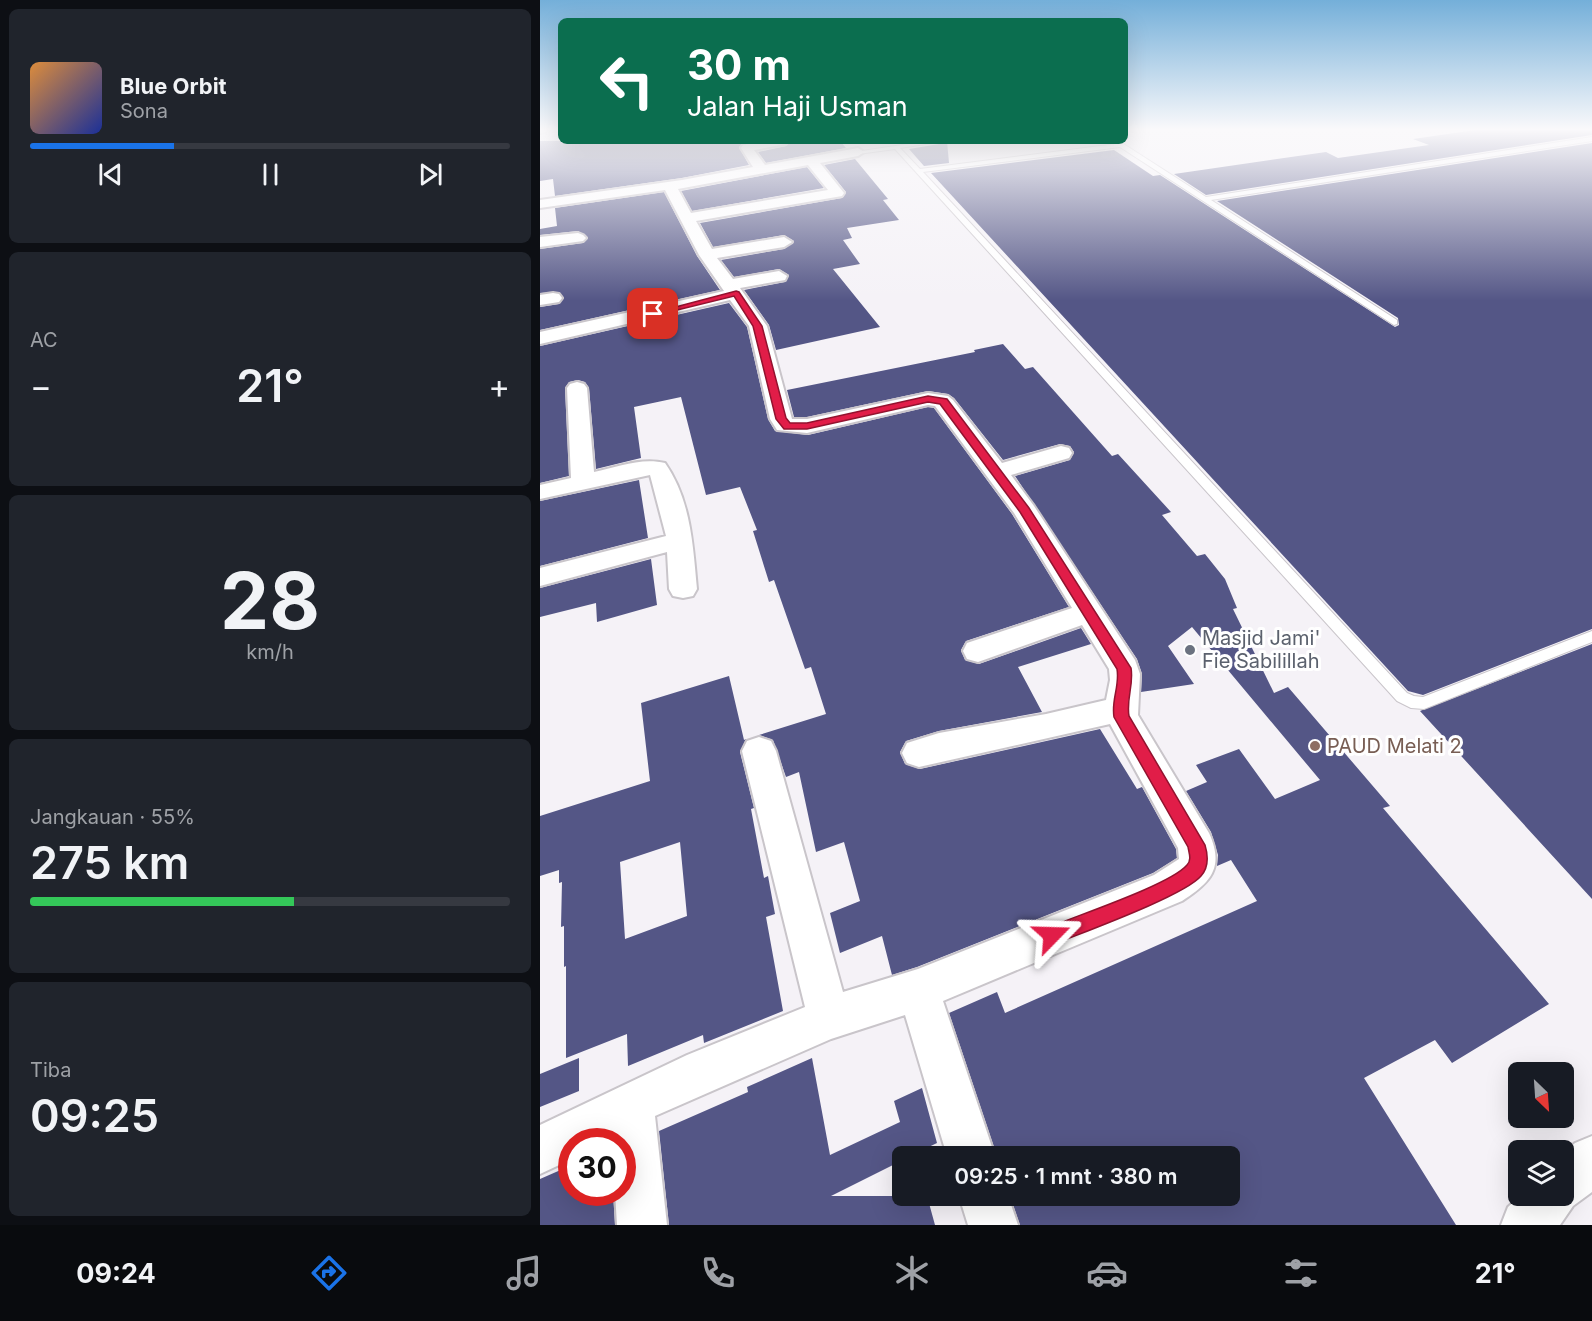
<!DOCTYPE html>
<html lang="id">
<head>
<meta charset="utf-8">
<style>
  :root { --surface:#171b24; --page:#20242c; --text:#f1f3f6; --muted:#9ea1a6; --line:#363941; --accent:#1a73e8 }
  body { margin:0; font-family:Inter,sans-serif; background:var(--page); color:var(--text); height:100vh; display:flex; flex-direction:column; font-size:22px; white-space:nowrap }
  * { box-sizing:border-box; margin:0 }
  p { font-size:20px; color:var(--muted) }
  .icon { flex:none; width:33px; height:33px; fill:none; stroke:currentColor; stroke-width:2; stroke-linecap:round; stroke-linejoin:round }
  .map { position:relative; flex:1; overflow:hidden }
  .drawer { display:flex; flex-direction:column; gap:9px; padding:9px; background:#0d0f14; width:540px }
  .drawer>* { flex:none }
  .banner { position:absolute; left:18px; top:18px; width:570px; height:126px; border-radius:9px; box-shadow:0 6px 24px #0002; background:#0b6e4f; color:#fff; overflow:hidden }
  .needle { width:39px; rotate:155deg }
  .buttons { position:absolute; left:968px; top:1062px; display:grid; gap:12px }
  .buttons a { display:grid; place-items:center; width:66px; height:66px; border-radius:9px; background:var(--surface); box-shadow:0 6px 24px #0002; font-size:30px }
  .speed { position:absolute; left:18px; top:1128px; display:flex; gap:12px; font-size:30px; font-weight:700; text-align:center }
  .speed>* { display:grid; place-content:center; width:78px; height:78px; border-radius:50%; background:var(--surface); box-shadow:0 6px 24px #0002; line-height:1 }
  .speed .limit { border:9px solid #d22; background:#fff; color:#111 }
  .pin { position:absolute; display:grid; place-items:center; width:51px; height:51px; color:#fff; margin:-26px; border-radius:12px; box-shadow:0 3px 9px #0006 }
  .me { position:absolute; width:66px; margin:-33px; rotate:68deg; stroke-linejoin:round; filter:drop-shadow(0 0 4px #0008) }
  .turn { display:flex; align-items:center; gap:21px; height:126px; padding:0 30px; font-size:27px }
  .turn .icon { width:78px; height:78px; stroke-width:2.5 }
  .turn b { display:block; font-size:42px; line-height:51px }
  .big { font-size:45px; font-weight:600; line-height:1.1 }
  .drawer .tile { flex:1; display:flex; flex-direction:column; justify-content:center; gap:9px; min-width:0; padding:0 21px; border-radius:9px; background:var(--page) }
  .drawer .dial { align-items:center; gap:0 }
  .dial b { font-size:78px; line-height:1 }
  .song { display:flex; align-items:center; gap:18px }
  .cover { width:72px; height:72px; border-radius:9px; background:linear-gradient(135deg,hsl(30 70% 55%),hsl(230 70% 35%)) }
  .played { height:6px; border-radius:3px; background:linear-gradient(90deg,var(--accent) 30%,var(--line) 30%) }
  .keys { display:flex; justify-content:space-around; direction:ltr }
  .heat { display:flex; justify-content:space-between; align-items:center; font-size:33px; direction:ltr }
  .charge { height:9px; border-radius:4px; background:linear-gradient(90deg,#34c759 55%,var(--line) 0) }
  .trip { position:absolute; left:352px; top:1146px; width:348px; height:60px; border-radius:9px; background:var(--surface); box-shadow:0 6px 24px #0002; font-weight:600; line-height:60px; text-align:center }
  .tab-bar { display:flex; height:96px; justify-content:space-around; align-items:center; background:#090b0e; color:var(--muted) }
  .tab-bar .icon { width:42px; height:42px }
  .tab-bar .active { color:var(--accent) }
  .tab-bar b { font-size:27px; color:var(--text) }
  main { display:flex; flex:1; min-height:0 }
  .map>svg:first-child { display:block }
  .building { fill:#545686; fill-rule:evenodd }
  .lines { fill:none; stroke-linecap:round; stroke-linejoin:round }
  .service-casing { stroke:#c9c5ca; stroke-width:2 }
  .minor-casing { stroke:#c9c5ca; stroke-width:4 }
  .service { fill:#fff; fill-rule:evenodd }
  .minor { fill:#fff; fill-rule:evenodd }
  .route { fill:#e11d48; stroke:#92132f; stroke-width:1.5 }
  .worship-dot { fill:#6b7280; stroke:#fff; stroke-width:2 }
  .education-dot { fill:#8d6e63; stroke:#fff; stroke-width:2 }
  .labels { text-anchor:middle; stroke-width:6; stroke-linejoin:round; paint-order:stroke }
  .worship-label { font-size:20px; fill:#5b616d; stroke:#fff; text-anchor:start }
  .education-label { font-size:20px; fill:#785e54; stroke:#fff; text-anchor:start }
</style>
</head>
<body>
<main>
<section class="drawer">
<div class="tile">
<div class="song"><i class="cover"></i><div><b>Blue Orbit</b><p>Sona</p></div></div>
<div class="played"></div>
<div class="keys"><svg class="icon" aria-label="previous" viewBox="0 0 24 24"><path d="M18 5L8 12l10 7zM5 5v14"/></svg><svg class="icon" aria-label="pause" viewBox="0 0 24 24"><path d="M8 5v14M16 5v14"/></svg><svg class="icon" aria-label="next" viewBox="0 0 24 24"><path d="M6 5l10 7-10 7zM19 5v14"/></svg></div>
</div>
<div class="tile"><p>AC</p>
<div class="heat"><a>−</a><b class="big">21°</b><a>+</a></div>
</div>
<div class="tile dial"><b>28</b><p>km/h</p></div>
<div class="tile"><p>Jangkauan · 55%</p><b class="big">275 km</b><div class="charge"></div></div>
<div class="tile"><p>Tiba</p><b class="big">09:25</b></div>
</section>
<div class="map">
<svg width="1052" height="1225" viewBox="0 0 1052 1225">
  <rect width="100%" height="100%" fill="#f5f2f7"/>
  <path class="building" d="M935 130H1052V135L666 195 634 174 786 152 798 158 889 145 873 139Z
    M0 141H212L203 143 199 147 209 165 142 178 15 196 13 179 0 181Z
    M250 141H300L306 148 226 163 218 152 246 146Z
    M407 141 409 163 384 166 369 149 405 143Z
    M1052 143V629L883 695 868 691 391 173 574 150 613 176 620 175 855 327 859 325 858 318 677 201Z
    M315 159 348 199 343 200 359 220 307 228 312 238 303 240 320 264 293 269 340 327 236 350 229 325 204 290 245 282 249 275 239 269 194 277 181 260 244 249 254 241 244 235 173 247 160 223 302 198 306 192 284 165Z
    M267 167 284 188 152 211 141 191Z
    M124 192 157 256 180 290 0 330V307L19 304 24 298 19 292 0 293V249L43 243 48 238 38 231 0 235V229L17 226 15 208Z
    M189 303 207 327 228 419 235 431 268 435 388 407 394 408 472 514 529 607 426 641 421 650 425 660 439 664 541 628 551 644 478 667 502 712 399 731 366 741 360 752 365 764 380 769 560 729 597 789 602 787 636 849 637 858 613 873 377 967 352 975 342 936 300 953 290 913 320 901 304 842 276 852 259 772 246 777 233 740 219 735 286 714 271 667 265 669 234 580 229 582 213 531 217 530 200 487 166 495 141 397 94 407 101 458 56 469 49 388 45 382 38 380 29 382 25 388 29 476 0 483V346Z
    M463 344 485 369 493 367 572 456 578 454 631 512 622 515 657 556 665 554 685 579 697 608 693 609 734 693 748 687 850 806 843 808 1009 1004 912 1063 895 1040 824 1078 916 1225H480L470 1196H690V1156H457L409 1013 457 992 465 1013 717 901 691 860 677 866 678 855 671 832 646 791 667 782 656 765 699 749 735 799 780 780 652 627 628 646 654 684 601 692 602 674 597 659 475 476 530 460 534 452 530 446 520 444 463 460 414 398 408 394 388 391 267 417H254L247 390 435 352 434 350Z
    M99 480 108 538 0 566V501Z
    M111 559 117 605 57 622 56 603 0 617V588Z
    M1052 644V899L880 711Z
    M189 676 204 740 206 739 200 752 214 808 211 809 224 878 228 876 235 914 226 917 243 1011 164 1043 163 1035 88 1066 87 1034 26 1058V966L24 967V926L21 927 22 882 19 883V870L0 876V816L110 781 101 703ZM140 842 147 916 85 939 80 862Z
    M39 1058V1091L0 1107V1074Z
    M272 1058 290 1155 360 1122 354 1101 382 1088 397 1143 370 1156H363V1160L291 1196H387L395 1225H129L119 1131 208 1092 207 1087Z
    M32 1165V1192H73L75 1225H0V1179Z"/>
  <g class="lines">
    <defs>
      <path id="service" d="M1052 137V141L671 200 857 320V324L854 325 580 147 383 172 867 693 874 696 883 697 1052 631V642L884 709 871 708 857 701 355 149 318 154 315 152 389 141H405L360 148 380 169 576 144 572 141H579L666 197Z"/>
      <path id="minor" d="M0 130H10L0 133Z
        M224 141H248L246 144 214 150 225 165 318 148 324 152 318 156 280 163 304 193 302 196 156 221 172 249 244 237 252 242 244 247 177 258 193 279 239 271 247 276 245 280 200 288 227 326 252 419H267L388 393 408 396 413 400 462 463 521 446 529 448 532 453 529 458 471 475 494 506 595 660 600 674 598 715 669 833C685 868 670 883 642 901L403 1001 455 1156H407L365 1015 291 1039 115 1116 127 1225H77L75 1192H82V1142H71V1139L66 1142H32V1159L0 1174V1125L147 1055 265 1007 202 751 207 741 219 737 231 741 236 751 303 992 378 969 614 875 639 859 638 848 570 724 379 767 367 763 362 753 367 743 399 733 506 714 566 700 570 680 569 669 542 625 438 662 427 659 423 651 427 643 532 608 474 513 395 406 388 405 267 433 237 430 230 419 209 326 190 300 0 344V332L184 291 159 255 125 190 0 208V200L142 180 213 167 201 148 203 145ZM268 165 288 190 151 213 138 189Z
        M38 233 43 235 46 238 43 241 0 247V237Z
        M13 293 19 294 22 298 19 302 0 305V295Z
        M37 382 44 384 47 388 54 472C77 467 102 457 125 463 151 500 153 546 157 589L153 596 143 598 133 596 129 589 127 552 0 586V568L126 536 110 475 0 499V485L31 478 27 388 30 384Z
        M1052 1136V1192L1033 1206 1020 1225H961L968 1207 980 1196H1023V1154L1035 1143Z
        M419 1196H468L478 1225H428Z"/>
    </defs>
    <use href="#service" class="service-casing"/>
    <use href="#minor" class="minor-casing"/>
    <use href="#service" class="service"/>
    <use href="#minor" class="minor"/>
  </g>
  <linearGradient id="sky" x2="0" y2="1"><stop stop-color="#74afd9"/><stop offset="0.43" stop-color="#faf9fb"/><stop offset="1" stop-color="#faf9fb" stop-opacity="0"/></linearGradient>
  <rect width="1052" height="301" fill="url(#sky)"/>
  <path class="route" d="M196 291 199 292 222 326 246 418 250 423H267L388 396 407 399 489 508 591 668C594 685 586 699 589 716L665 845C668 855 669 867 661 876 644 896 541 933 512 945L505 942 502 935 505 929C535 916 630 885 647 865 652 860 649 853 648 847L574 717C571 700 580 686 577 669L480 512 400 404 388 402 267 429H244L236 419 213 326 194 296 113 316 109 314Z"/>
  <circle class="worship-dot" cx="650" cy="650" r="6"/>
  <circle class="education-dot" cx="775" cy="746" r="6"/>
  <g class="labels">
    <g class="worship-label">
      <text x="662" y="645">Masjid Jami'<tspan x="662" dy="23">Fie Sabilillah</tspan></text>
    </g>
    <g class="education-label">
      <text x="787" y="753">PAUD Melati 2</text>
    </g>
  </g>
</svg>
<div class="buttons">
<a><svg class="needle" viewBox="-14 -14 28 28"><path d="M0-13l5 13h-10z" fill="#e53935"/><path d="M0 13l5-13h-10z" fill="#9ea1a6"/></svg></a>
<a><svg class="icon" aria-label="layers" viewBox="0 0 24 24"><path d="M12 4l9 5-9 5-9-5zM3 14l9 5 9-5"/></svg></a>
</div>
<div class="speed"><div class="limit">30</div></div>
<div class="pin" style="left:113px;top:314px;background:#d93025"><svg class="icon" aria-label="arrive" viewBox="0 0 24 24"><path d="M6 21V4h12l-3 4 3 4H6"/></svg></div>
<svg class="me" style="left:512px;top:935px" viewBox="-20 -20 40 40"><path d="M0-17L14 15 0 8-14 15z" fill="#e11d48" stroke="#fff" stroke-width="4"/></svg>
<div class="trip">09:25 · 1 mnt · 380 m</div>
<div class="banner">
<div class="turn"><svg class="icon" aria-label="left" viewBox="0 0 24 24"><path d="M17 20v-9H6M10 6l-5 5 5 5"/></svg><div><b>30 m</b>Jalan Haji Usman</div></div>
</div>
</div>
</main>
<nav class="tab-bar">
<b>09:24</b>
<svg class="icon active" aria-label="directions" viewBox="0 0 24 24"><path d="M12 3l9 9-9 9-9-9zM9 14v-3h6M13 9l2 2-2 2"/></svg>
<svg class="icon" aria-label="music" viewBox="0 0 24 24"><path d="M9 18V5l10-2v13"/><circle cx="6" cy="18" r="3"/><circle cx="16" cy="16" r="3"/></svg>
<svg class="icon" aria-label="phone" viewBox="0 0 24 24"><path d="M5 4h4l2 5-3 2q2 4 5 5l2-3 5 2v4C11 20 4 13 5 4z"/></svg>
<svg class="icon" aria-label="climate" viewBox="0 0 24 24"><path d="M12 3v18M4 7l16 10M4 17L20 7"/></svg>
<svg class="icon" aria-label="car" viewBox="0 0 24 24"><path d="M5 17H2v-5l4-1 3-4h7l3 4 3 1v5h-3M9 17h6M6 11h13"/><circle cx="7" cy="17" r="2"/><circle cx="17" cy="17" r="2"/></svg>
<svg class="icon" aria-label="filters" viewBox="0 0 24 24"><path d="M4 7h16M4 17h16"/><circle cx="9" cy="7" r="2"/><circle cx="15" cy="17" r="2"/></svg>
<b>21°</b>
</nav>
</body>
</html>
